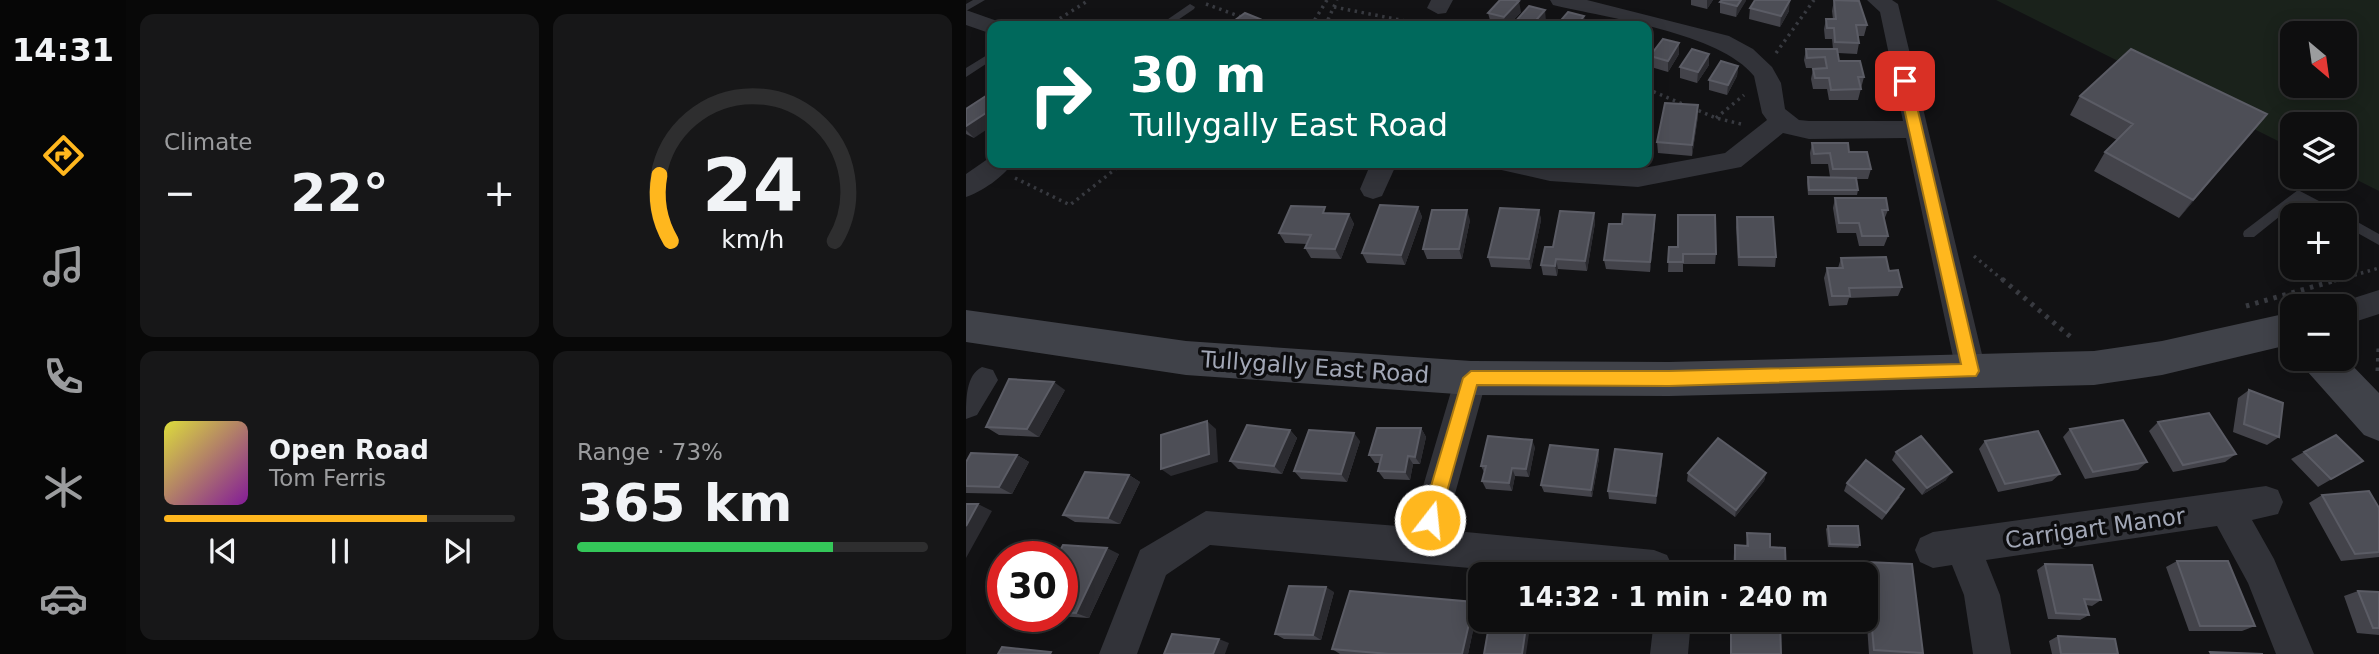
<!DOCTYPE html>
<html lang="en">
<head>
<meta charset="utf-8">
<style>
  :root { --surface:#0e0e0f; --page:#171718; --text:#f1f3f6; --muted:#9b9c9e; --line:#2e2e2f; --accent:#ffb71e }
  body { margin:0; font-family:"DejaVu Sans",sans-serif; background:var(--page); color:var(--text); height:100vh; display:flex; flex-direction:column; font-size:26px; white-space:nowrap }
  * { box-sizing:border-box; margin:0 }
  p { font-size:23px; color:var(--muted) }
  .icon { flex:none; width:38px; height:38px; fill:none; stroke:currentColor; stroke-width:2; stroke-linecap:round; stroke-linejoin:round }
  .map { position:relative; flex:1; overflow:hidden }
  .sheet { display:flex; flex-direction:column; gap:14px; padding:14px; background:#080808; width:840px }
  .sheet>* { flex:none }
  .hud { position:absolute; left:21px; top:21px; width:665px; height:147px; border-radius:14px; box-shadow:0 4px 18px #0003,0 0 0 2px var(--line); background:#00695c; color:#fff; overflow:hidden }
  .needle { width:46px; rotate:151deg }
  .tools { position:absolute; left:1314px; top:21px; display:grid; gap:14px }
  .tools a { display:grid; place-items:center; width:77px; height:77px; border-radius:14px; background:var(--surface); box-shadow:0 4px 18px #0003,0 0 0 2px var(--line); font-size:35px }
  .speed { position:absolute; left:21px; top:541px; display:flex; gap:14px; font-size:35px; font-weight:700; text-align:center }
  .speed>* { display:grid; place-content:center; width:91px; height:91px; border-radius:50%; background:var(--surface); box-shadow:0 4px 18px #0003,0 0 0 2px var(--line); line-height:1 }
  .speed .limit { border:10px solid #d22; background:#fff; color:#111 }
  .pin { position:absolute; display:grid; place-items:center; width:60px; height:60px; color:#fff; margin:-30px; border-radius:14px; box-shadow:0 4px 10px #0006 }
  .me { position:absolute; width:77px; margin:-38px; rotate:16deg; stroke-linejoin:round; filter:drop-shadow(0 0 5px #0008) }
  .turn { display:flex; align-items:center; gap:24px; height:147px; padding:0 28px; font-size:32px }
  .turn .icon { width:91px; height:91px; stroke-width:2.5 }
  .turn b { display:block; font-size:49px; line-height:60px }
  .big { font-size:52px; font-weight:800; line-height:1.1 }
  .sheet .tile { flex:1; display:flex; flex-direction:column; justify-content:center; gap:10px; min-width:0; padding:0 24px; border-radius:14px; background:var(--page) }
  .sheet .dial { align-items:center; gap:0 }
  .dial svg { height:182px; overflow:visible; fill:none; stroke:var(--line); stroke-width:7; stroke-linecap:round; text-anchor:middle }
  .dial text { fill:var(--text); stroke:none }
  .song { display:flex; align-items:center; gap:21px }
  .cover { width:84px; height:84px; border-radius:10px; background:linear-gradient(135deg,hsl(60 70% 55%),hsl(290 70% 35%)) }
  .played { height:7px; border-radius:4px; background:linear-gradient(90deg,var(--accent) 75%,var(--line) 75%) }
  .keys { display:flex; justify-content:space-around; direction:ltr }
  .heat { display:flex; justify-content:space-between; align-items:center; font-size:38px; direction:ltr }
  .charge { height:10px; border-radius:5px; background:linear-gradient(90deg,#34c759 73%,var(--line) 0) }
  .sheet .tiles { flex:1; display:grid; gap:14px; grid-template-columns:repeat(2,1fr) }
  .trip { position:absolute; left:502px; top:562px; width:410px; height:70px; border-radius:14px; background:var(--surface); box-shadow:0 4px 18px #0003,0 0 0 2px var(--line); font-weight:800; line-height:70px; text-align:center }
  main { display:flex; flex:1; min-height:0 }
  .tab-bar { display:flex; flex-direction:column; width:126px; justify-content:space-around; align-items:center; background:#060606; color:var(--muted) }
  .tab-bar .icon { width:49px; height:49px }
  .tab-bar .selected { color:var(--accent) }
  .tab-bar b { font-size:32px; color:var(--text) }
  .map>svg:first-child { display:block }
  .green { fill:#1a221b; fill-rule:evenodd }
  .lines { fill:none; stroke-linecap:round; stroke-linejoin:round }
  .path-far1 { stroke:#383a40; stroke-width:3.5; stroke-dasharray:2.5 4.5; stroke-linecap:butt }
  .path { stroke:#383a40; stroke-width:5; stroke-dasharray:3.5 6; stroke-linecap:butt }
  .lane { fill:#323339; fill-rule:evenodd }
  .street { fill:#323339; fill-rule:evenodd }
  .secondary { fill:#404249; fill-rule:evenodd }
  .wall { fill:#43434a }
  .shaded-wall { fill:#2b2b30 }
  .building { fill:#4d4e56; stroke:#5b5c65; stroke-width:2 }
  .route { fill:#ffb71e; stroke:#a67714; stroke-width:2 }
  .labels { text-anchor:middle; stroke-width:7; stroke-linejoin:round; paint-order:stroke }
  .street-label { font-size:23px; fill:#a2a7b6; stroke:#0d0d0f }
</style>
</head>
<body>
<main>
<nav class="tab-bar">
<b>14:31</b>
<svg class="icon selected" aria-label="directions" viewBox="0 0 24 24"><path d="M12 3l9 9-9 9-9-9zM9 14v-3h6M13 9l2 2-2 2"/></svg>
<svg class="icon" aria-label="music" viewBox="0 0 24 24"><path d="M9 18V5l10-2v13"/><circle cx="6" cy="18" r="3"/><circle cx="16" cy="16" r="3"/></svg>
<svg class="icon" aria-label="phone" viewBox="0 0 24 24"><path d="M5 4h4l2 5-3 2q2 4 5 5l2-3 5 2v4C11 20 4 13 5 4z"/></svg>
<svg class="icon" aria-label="climate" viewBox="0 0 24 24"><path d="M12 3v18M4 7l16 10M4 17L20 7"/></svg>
<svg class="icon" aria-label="car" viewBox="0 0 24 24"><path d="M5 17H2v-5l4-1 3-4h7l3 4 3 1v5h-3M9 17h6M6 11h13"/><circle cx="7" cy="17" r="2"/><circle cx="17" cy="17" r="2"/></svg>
</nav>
<section class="sheet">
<div class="tiles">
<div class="tile"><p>Climate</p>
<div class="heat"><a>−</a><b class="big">22°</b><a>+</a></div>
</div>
<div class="tile dial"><svg viewBox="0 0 100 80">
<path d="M14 69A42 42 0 1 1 86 69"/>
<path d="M14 69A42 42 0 0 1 9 40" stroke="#ffb71e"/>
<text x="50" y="56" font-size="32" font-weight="700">24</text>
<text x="50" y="72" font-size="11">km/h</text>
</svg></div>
<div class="tile">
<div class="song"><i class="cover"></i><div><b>Open Road</b><p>Tom Ferris</p></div></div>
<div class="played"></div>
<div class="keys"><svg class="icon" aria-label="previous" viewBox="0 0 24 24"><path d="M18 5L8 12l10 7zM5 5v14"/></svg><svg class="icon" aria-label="pause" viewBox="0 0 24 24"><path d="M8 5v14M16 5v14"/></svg><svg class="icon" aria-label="next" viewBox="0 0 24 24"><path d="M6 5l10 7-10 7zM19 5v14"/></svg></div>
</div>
<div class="tile"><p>Range · 73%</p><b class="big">365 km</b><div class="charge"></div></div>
</div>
</section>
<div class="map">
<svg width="1413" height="654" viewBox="0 0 1413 654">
  <rect width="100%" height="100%" fill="#121214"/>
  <path class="green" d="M1030 0H1413V191L1379 174V124H1326V148ZM1326 33H1379V86H1326Z"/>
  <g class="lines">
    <path class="path-far1" d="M240 4 278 18
      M368 7 460 25
      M293 23 302 26
      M82 26 123 0
      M345 26 361 0
      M359 26 371 0
      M810 53 848 0
      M681 89 750 118 775 124
      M750 118 778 95
      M49 178 104 205 157 163
      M1008 256 1038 281
      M1368 281 1413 268"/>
    <path class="path" d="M1036 279 1106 338
      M1280 306 1374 279
      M1412 371 1413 348"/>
    <path class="lane" d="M7 0H19L0 11V4Z
      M224 4 229 7 228 9 203 26H192Z
      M26 52V60L0 77V68Z
      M1332 190 1374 212 1376 215H1360L1333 201 1288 237H1278L1277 234 1278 231Z
      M1379 215 1413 234V245L1379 226Z"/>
    <path class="street" d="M465 0H487L480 13 472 14 461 8Z
      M584 0H621L763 36 787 49 806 67 815 83 819 109 833 120 843 121H937L914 12 901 0H926L932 4 1020 371 1016 380 1005 384 994 380 990 371 940 138 843 139 817 133 775 167 672 187 584 181 531 169 527 163 672 169 759 153 801 120 796 113 788 76C754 33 641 18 587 5Z
      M0 10 34 22 37 26H26V34L0 25Z
      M26 156V163H46C38 177 15 192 0 197V174Z
      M405 163H431L416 196 407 199 398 196 394 189Z
      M1413 290V314L1379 325V306L1369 304Z
      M505 365 516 368 521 378 479 530 688 550 701 555 710 574H571L244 545 200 575 171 654H133L174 550 240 511 445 527 489 378 494 368Z
      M16 367 27 370 32 380 11 415 0 419C0 398 0 375 16 367Z
      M1300 486 1312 490 1317 502 1312 514 1286 520 1308 559 1348 654H1310L1282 583 1251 526 1020 560 1034 595 1045 654H1007L998 595 986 565 967 568 954 562 949 550 954 538 967 532Z
      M688 620H725L722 654H684Z"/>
    <path class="secondary" d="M0 310 220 341 505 361 703 362 1128 351 1196 341 1326 312V344L1196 375 1128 385 703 396 505 395 220 375 0 342Z
      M1379 358 1413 393V441L1398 435 1341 371 1335 359Z"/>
  </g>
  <path class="wall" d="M725 0H747L741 9 725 5Z
    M756 0H780L770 17 754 13V2Z
    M868 0 901 25 898 36H892L893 43 891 54 872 53 873 61 898 77 892 100H863L861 89H847L845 79 847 69 857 68H840L838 60 840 49H867L866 39H859L858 29 860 19H867L866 11Z
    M784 8 823 11 814 27 783 19Z
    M555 12 542 26H535L525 24 522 13Z
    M580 21 576 26H549L548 23Z
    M713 43V54L702 72 685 67 684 56Z
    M743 65 731 83 714 78V67Z
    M772 66 771 76 761 95 743 90V80Z
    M1114 96 1301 114 1213 218 1128 171 1139 152 1151 140 1104 115Z
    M732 105V116L726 156 692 153 691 142Z
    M0 109 8 138 0 134Z
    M846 143 883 152 905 169 902 179H891L892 190 891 195H842L841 182 842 177H864L862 164H845L844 153Z
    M869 198 922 210 918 220 922 236 918 246H893L890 233H871L867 208Z
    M452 207 456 217 439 265 401 263 396 253Z
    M573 210 575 220 565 269 525 267 522 257Z
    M363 213 383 214 388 224 375 259 345 258 339 248 341 244 319 243 313 233Z
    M628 213 629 223 621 271 592 269 591 276 577 275 575 265 587 247Z
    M689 215V225L684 272 640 269 638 260 656 224Z
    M771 217 810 257 809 267 772 266 770 227Z
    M504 220 496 259H461L457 249Z
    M703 247 750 254 749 264H717V272H702Z
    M875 258 923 271 936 287 932 296 883 298 881 305 863 306 858 278 861 268H872Z
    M99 390 73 437 33 435 20 427Z
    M1283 390 1313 437 1301 445 1267 432 1272 398Z
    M1192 422 1270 454 1259 462 1207 472 1183 431Z
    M455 428 460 437 454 464H447L444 480 418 479 412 471 414 463H409L403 455Z
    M1104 429 1181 462 1172 470 1119 479 1097 437Z
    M324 430 331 438 316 474 272 469 264 461Z
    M394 441 381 482 335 479 328 471Z
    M1019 441 1094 474 1086 481 1032 492 1013 449Z
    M569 447 563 477 549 476 546 491 520 489 516 481 518 472 515 466Z
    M632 450 633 458 626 497 578 492 575 485Z
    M930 452 980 480 956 495 926 460Z
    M1338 452 1397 461 1352 487 1325 459Z
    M51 455 63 462 46 494 0 493V462Z
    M696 462 690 504 643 499 642 491Z
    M722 473H800L798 481 769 517 721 481Z
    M163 475 174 482 154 524 109 522 97 515Z
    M881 483 934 497 916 520 878 491Z
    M1356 495 1413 508V557L1375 561 1343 503Z
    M862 526 894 545 892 548 862 547 860 529Z
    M781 533 804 547 820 574H767L768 552 769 545 780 546Z
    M153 554 123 618 91 616H96V556Z
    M1211 561 1289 626 1276 631H1223L1200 567Z
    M900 562 957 653 955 654H903L900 610V574H897L896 568Z
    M1079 564 1135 600 1126 606 1120 605 1123 615 1114 620 1082 619 1071 570Z
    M1392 591 1413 592V635L1391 633 1378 596Z
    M368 592 355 640 318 639 309 634Z
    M512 607 502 654H374L366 649Z
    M764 620H814L815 654H764Z
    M1092 636 1152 654H1086L1083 641Z"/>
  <path class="shaded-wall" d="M741 0H747L741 9Z
    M775 0H780V1L770 17 771 6Z
    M824 0 823 11 814 27 815 16Z
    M553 1 555 12 542 26H540L538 17Z
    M579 10 580 21 576 26H565Z
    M618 16 620 26H610Z
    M294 19 298 26H285Z
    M684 36V47L681 51V40Z
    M713 43V54L702 72V61Z
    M743 54V65L731 83 732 72Z
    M772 66 771 76 761 95 762 85Z
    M732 105V116L726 156V145Z
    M26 109V126L8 138 0 130V126Z
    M1301 114 1286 133 1213 218 1227 200Z
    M452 207 456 217 439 265 435 255Z
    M501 210 504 220 496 259 493 249Z
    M573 210 575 220 565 269 563 259Z
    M628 213 629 223 621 271 619 261Z
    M383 214 388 224 375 259 369 249Z
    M689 215V225L684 272V262Z
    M590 259 592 269 591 276 589 266Z
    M88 382 99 390 73 437 61 429Z
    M241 421 250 429 252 462 205 476 195 469Z
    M455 428 460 437 454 464 449 457Z
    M324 430 331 438 316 474 308 466Z
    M388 433 394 441 381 482 375 474Z
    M566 440 569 447 563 477 560 469Z
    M632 450 633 458 626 497 625 490Z
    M696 454V462L690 504V496Z
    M51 455 63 462 46 494 33 487Z
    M442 456 447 464 444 480 439 472Z
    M546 468 549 476 546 491 543 483Z
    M986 472 980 480 956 495 961 488Z
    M800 473 798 481 769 517 770 510Z
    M163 475 174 482 154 524 142 518Z
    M12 504 26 511 0 558V526Z
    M141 548 153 554 123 618 110 613Z
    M360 587 368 592 355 640 347 635Z
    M508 602 512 607 502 654H496Z
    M561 620H565L560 654H556Z
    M253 639 263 643 259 654H247Z"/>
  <path class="building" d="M534 0H549L553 1 538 17 522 13Z
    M756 0H775L771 6 754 2Z
    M789 0H824L815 16 784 8Z
    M868 0 893 1 901 25H890L893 43 869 42 868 28H861L860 19H870Z
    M563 6 579 10 565 26 548 23Z
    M602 12 618 16 610 26H590Z
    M279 13 294 19 285 26H261Z
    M629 22 646 26H626Z
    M697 39 713 43 702 61 684 56Z
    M726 49 743 54 732 72 714 67Z
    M840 49H871L873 61H894L898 77H892L895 89 865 90 863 78H849L847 69 861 68 859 57 841 58Z
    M1165 49 1301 114 1227 200 1139 152 1167 124 1114 96Z
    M755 61 772 66 762 85 743 80Z
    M26 92V109L0 126V109Z
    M699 103 732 105 726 145 691 142Z
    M846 143H882L883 152H901L905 169H867L864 153 848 154Z
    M842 177 890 178 892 190H843Z
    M869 198H920L922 210H916L922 236H896L893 223H873Z
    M414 205 452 207 435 255 396 253Z
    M325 206 359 207 357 213 383 214 369 249 339 248 345 235 313 233Z
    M534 208 573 210 563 259 522 257Z
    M466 210H501L493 249H457Z
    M594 211 628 213 619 261 590 259 589 266 575 265 579 247H587Z
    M657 214 689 215 684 262 638 260 643 224H656Z
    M712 215H749L750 254H717V262H702L703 247H712Z
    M771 217H807L810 257H773Z
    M920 257 923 271 932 270 936 287 883 288 884 296H866L861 268H877L875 258Z
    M43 379 88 382 61 429 20 427Z
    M1283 390 1317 403 1313 437 1278 424Z
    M1243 413 1270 454 1217 465 1192 422Z
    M1157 420 1181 462 1127 472 1104 429Z
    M241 421 243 454 195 469V435Z
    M281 425 324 430 308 466 264 461Z
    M411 428H455L449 457 442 456 439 472 412 471 416 455H403Z
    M343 430 388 433 375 474 328 471Z
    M1072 431 1094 474 1039 484 1019 441Z
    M1370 435 1397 461 1365 479 1338 452Z
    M522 436 566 440 560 469 546 468 543 483 516 481 520 466H515Z
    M955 436 986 472 961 488 930 452Z
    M752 438 800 473 770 510 722 473Z
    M584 445 632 450 625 490 575 485Z
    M649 449 696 454 690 496 642 491Z
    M5 453 51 455 33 487 0 486V462Z
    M900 460 938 489 920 513 881 483Z
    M119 472 163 475 142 518 97 515Z
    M1403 491 1413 508V552L1389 554 1356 495Z
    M0 504H12L0 526Z
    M862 526H892L894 545 864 544Z
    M781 533 804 534V547L819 548 820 574H769V545L782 546Z
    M97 545 141 548 110 613 96 612V556H91Z
    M1211 561H1262L1289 626H1234Z
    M900 562 946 564 957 653 908 650Z
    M1079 564 1126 565 1135 600 1118 599 1123 615 1090 613Z
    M323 586 360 587 347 635 309 634Z
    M384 591 508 602 496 654H423L366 649Z
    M1392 591 1413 592V628H1407Z
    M524 620H561L556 654H518Z
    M765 620H814L815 654H765Z
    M206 634 253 639 247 654H198Z
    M1092 636 1149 639 1152 654H1095Z
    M36 647 85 652 84 654H32Z
    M1244 652 1297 654H1245Z"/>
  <path class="route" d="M939 77 945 81 1013 371 1010 376 703 386 511 385 473 520 470 527 464 529 457 527 455 520 497 378 505 371H703L995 364 932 81Z"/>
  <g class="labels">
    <g class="street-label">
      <text transform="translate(349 367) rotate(4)" y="8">Tullygally East Road</text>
      <text transform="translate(1129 528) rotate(-8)" y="8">Carrigart Manor</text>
    </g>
  </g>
</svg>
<div class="tools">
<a><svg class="needle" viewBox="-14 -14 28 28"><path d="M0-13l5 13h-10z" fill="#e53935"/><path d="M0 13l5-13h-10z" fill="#9b9c9e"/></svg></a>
<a><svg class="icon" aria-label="layers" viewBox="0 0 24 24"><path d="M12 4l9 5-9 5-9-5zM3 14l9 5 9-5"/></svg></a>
<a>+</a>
<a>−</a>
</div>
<div class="speed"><div class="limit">30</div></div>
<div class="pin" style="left:939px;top:81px;background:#d93025"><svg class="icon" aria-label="arrive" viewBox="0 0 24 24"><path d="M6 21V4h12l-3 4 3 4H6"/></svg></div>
<svg class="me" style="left:464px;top:520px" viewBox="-20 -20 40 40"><circle r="17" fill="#ffb71e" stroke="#fff" stroke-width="3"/><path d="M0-11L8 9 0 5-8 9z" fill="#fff"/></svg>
<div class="trip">14:32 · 1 min · 240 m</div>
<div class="hud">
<div class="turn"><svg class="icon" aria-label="right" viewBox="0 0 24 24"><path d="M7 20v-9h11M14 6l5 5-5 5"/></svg><div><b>30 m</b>Tullygally East Road</div></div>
</div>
</div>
</main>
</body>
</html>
